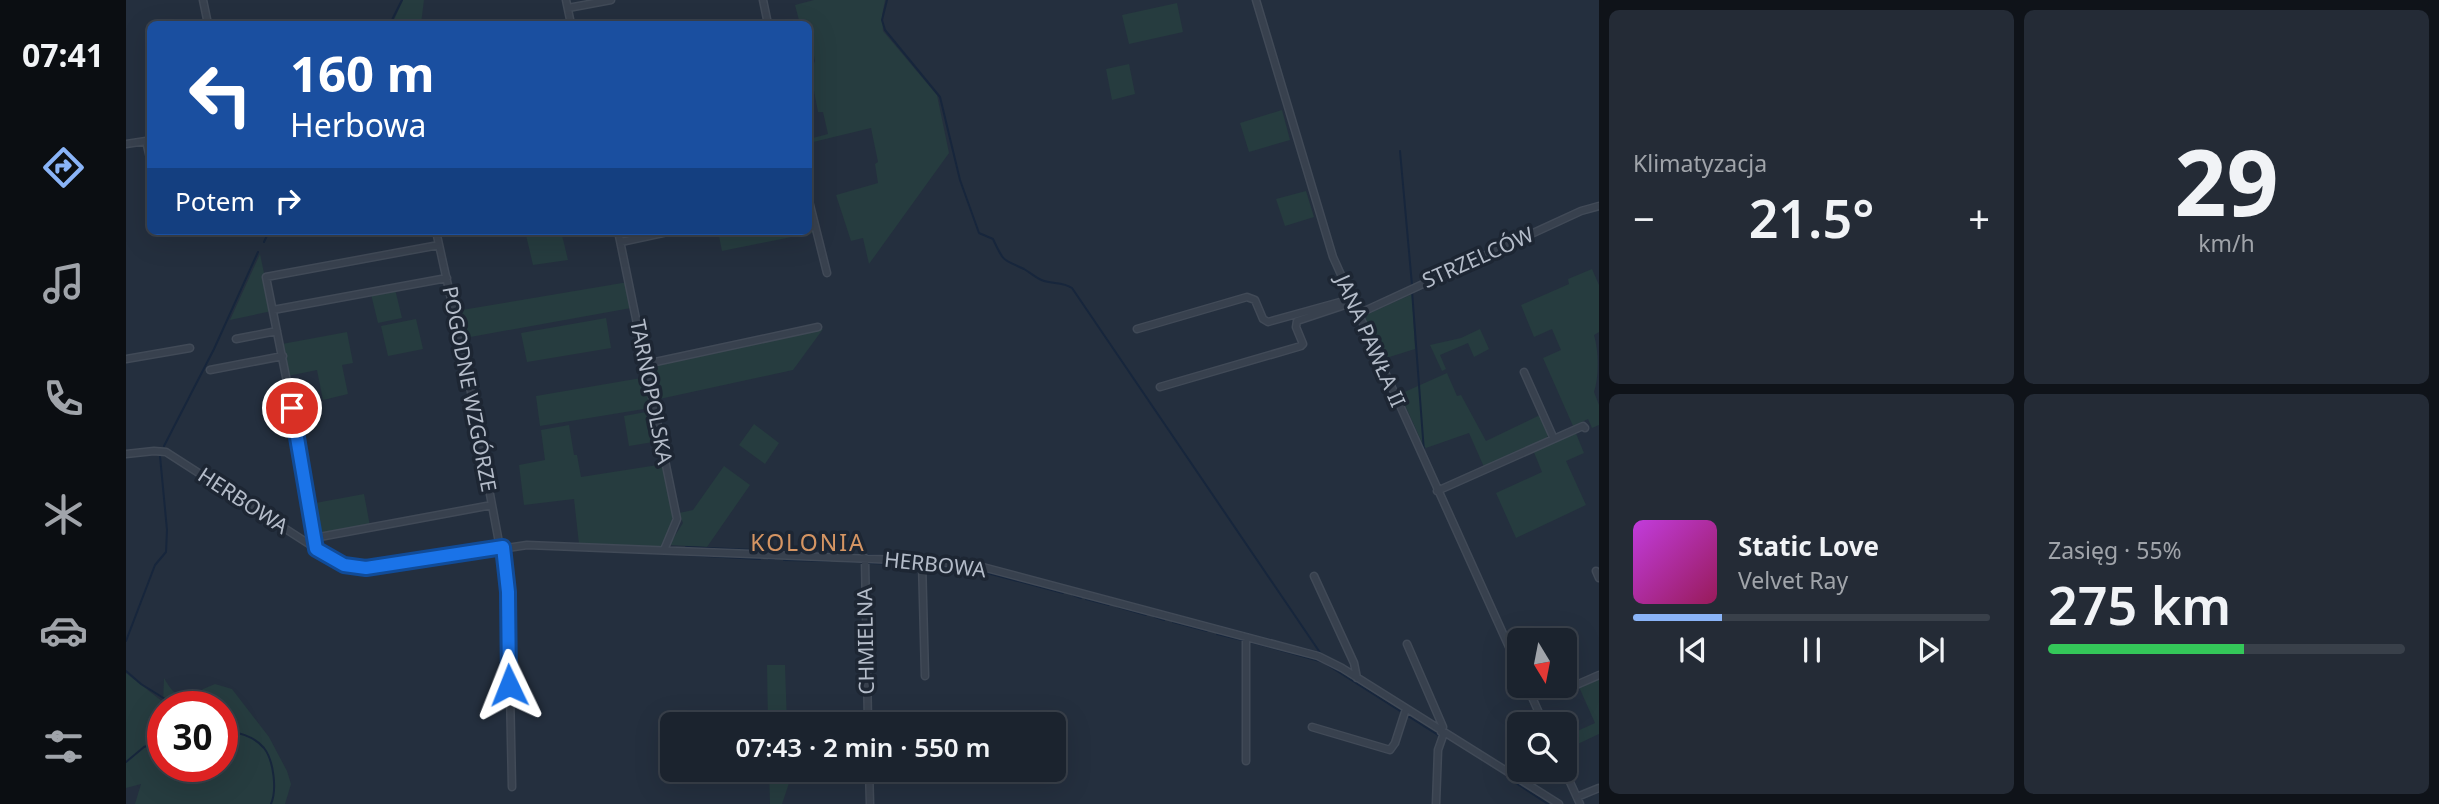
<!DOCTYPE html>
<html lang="pl">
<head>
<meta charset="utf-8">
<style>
  :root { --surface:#1b232e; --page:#242b36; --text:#f1f3f6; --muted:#a0a4aa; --line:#39404a; --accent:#8ab4f8 }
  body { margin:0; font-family:"Noto Sans",sans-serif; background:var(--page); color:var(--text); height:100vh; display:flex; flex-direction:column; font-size:26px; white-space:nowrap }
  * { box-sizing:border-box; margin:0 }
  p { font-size:23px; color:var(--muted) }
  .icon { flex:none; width:38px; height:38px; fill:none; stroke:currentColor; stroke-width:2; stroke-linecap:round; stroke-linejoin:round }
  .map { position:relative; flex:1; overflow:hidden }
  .panel { display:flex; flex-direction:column; gap:10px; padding:10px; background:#0f1319; width:840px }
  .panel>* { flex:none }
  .guide { position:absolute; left:21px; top:21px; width:665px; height:214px; border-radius:10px; box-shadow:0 7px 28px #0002,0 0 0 2px var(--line); background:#1a4fa0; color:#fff; overflow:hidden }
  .needle { width:46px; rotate:170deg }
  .tools { position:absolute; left:1381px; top:628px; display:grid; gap:14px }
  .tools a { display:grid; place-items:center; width:70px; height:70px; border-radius:10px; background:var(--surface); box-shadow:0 7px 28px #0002,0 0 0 2px var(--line); font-size:35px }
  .speed { position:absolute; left:21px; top:691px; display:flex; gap:14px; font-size:35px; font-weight:700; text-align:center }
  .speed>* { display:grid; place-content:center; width:91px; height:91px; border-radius:50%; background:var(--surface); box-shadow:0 7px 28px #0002,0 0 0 2px var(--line); line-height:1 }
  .speed .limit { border:10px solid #d22; background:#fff; color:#111 }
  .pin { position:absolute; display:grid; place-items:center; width:60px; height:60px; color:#fff; margin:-30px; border:4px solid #fff; border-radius:50%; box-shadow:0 2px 7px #0007 }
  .me { position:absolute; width:77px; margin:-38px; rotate:358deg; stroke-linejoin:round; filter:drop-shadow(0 0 5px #0008) }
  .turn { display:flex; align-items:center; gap:24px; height:147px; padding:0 28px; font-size:32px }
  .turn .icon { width:91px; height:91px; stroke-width:2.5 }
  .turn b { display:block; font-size:49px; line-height:60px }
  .then { display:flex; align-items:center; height:66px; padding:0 28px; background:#0003; gap:14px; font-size:26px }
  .big { font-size:52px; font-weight:600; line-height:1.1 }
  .panel .widget { flex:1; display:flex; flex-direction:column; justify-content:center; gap:10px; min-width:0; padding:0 24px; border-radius:10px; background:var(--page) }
  .panel .dial { align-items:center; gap:0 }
  .dial b { font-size:91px; line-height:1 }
  .song { display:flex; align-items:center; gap:21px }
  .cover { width:84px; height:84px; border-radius:10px; background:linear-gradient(135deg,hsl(290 70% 55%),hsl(330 70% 35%)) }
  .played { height:7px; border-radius:4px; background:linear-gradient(90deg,var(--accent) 25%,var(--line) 25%) }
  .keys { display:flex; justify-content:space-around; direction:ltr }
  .heat { display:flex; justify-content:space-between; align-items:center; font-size:38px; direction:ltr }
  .charge { height:10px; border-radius:5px; background:linear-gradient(90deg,#34c759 55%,var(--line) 0) }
  .panel .tiles { flex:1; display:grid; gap:10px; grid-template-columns:repeat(2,1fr) }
  .trip { position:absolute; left:534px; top:712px; width:406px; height:70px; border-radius:10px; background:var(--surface); box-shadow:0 7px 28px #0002,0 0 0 2px var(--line); font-weight:600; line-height:70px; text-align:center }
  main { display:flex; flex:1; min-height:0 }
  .menu { display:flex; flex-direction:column; width:126px; justify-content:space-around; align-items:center; background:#0b0e12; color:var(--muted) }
  .menu .icon { width:49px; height:49px }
  .menu .selected { color:var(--accent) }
  .menu b { font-size:32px; color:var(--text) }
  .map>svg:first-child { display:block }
  .green { fill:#263c3f; fill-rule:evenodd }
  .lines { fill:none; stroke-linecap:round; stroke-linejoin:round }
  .stream { stroke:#17263c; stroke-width:2 }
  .minor-casing { stroke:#414a57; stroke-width:9 }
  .minor { stroke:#38414e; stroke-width:6 }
  .route-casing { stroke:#114b97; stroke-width:18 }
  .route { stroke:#1a73e8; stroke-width:12 }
  .labels { text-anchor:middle; stroke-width:7; stroke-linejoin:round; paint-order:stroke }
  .street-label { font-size:21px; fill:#b4bcc9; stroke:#1d2633 }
  .neighbourhood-label { font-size:23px; letter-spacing:2px; fill:#d59563; stroke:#1d2633 }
</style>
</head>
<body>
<main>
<nav class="menu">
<b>07:41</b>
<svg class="icon selected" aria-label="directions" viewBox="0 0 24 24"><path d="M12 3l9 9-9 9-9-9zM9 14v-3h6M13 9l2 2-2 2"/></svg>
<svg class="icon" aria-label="music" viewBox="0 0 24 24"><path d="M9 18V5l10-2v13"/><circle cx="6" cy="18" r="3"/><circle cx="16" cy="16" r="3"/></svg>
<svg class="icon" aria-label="phone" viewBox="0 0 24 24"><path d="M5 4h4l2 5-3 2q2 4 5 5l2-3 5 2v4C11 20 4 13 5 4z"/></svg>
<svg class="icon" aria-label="climate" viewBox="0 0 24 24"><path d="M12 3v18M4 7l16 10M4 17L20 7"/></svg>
<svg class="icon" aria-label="car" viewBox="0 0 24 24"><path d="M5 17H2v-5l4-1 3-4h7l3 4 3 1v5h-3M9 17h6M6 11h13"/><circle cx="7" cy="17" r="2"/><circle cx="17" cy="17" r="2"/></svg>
<svg class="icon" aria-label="filters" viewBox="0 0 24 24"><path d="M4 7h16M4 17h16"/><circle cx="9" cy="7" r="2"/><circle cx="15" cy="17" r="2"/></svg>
</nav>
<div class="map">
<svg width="1473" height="804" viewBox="0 0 1473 804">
  <rect width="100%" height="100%" fill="#242f3e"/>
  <path class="green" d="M277 0H298L295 24H266Z
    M688 0H759L756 15 757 31 811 95 823 153 743 264 737 238 725 241 710 195 752 183 749 164 752 162 745 128 683 143V139L702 134 697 112H692L685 75H683L689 61 682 24H674L669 5Z
    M1051 3 1057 32 1003 44 996 15Z
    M1003 64 1009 94 986 100 980 69Z
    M1156 110 1164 140 1123 152 1114 123Z
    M1180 191 1188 217 1159 226 1150 199Z
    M683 207 690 232 596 251 592 231H682Z
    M419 231H435L442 260 407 265 400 235Z
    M134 254 146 311 104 320Z
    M1466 269 1473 285V332L1468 335C1473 352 1473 377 1468 392L1473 405V425L1466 428 1462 419 1447 426 1417 358 1435 350 1426 329 1408 337 1395 305 1443 284 1442 279Z
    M502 282 505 308 339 338 336 336 330 311Z
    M269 289 276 318 252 323 245 294Z
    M1286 294 1289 349 1257 359 1239 320 1242 314Z
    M480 318 485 348 401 362 395 333Z
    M290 319 297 349 262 356 255 326Z
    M697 329 667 370 529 400 523 369 525 366Z
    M1354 329 1363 349 1348 357 1342 343 1314 355 1320 369 1316 371 1304 345 1335 338Z
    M221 332 227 363 216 365 222 394 197 400 191 370 162 376 156 344Z
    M1321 373 1331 396 1335 395 1360 441 1414 415 1422 434 1421 438 1358 467 1343 433 1300 448 1297 445 1274 394Z
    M521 377 526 405 524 408 414 426 410 396Z
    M520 412 526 414 533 441 503 446 498 416Z
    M628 424 653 443 639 464 613 445Z
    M443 425 448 455H451L455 477 538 464 547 510 546 522 536 547 453 544 448 499 398 505 393 465 419 460 415 430Z
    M1449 431 1458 453 1440 461 1460 505 1390 538 1370 493 1416 472 1407 450Z
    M598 466 624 485 581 547 543 545 557 523 553 513 567 510Z
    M238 494 244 526 190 536 184 504Z
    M641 665H659L661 724H642Z
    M0 673 37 702 38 678C47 693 51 698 69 698L77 689 89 684 106 689 143 737 161 771 165 784 159 804H9L15 784 0 788ZM37 707H96V766H37Z
    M1473 678V734L1439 750 1438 737 1469 723 1453 687Z
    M643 770H663V783L656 804H644Z"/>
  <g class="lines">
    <path class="stream" d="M761 0 756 20 759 30 814 97 834 180 853 233 867 239C878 263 877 259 898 269 905 273 911 279 918 281 928 284 937 282 946 288L1195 654
      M265 22 276 0
      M1274 151 1286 285
      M138 242 143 231
      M1286 291 1298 452
      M38 446 88 349 132 252
      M560 547 840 560 1194 653
      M561 555 634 559
      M643 559H648
      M658 560 704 561
      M714 561 734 562
      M744 563 795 565
      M806 566 850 570 937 593
      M947 595 955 598
      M960 599 983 605
      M992 607 1020 615
      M1029 617 1038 620
      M1047 622 1081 631
      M1091 634 1116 640
      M0 641 29 565 40 552 41 530 34 456
      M1125 642 1197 662 1274 711
      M0 671 15 684 52 707
      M1282 716 1312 735
      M96 732C110 730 129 737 138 748 148 761 151 790 145 804
      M0 762 18 747 37 740
      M1390 783 1422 804"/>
    <defs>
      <path id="minor" d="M77 0 82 24
        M440 0 445 24
        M637 0 642 24
        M1130 0 1207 257 1393 669
        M442 8 485 0
        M0 144 20 141 24 158
        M682 197 701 273
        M310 231 342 376 374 548
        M492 231 551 519 538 550
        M495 242 546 231
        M147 310 321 278
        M1232 314 1455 211 1473 206
        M1011 329 1121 297 1129 300 1137 319 1142 322 1225 299
        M110 339 151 331
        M0 359 64 348
        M520 364 692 327
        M84 370 157 356
        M1398 372 1428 439
        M1034 387 1175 346 1177 344 1170 327 1171 321 1219 305
        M0 454 28 451 40 452 211 562 229 568 254 567 401 545 796 561 849 565 1192 656 1216 668 1433 804
        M1311 491 1457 426 1459 428
        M188 538 366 505
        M377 547 382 592 386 787
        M190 549 171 432 140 277 313 245
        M739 558 742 724
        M796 561 799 676
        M1470 571 1473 578
        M1188 576 1228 663 1231 678
        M1281 644 1317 727 1315 732
        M1401 686 1418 724
        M1405 696 1415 692 1432 693 1473 675
        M1186 727 1264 750 1269 743 1280 709
        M1120 761V637
        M1438 769 1454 804
        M743 770 744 804
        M1451 797 1473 788
        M1310 804 1312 750 1318 733"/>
    </defs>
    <use href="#minor" class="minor-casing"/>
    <use href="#minor" class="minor"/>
  </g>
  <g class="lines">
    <defs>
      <path id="route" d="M166 408 190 549 218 565 240 568 377 547 382 592 383 685"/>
    </defs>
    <use href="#route" class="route-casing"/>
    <use href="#route" class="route"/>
  </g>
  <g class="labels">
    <g class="street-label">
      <text transform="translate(1352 258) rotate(-24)" y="7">STRZELCÓW</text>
      <text transform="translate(1244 341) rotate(66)" y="7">JANA PAWŁA II</text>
      <text transform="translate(343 389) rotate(79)" y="7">POGODNE WZGÓRZE</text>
      <text transform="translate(525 392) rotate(79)" y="7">TARNOPOLSKA</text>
      <text transform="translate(117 501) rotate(33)" y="7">HERBOWA</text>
      <text transform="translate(809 565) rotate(6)" y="7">HERBOWA</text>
      <text transform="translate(740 641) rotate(-91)" y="7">CHMIELNA</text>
    </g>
    <g class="neighbourhood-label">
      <text x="682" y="551">KOLONIA</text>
    </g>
  </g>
</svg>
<div class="tools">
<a><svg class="needle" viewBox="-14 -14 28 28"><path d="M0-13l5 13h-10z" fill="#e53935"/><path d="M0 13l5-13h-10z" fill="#a0a4aa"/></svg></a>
<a><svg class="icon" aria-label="search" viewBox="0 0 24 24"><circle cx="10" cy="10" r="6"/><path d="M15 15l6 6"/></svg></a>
</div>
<div class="speed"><div class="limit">30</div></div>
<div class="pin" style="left:166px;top:408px;background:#d93025"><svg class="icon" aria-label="arrive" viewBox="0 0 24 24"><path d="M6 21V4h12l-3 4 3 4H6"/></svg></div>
<svg class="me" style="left:383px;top:685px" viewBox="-20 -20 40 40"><path d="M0-17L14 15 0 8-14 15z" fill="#1a73e8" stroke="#fff" stroke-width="4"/></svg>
<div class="trip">07:43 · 2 min · 550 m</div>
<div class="guide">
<div class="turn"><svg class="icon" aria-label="left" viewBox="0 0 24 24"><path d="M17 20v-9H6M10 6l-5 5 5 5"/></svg><div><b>160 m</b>Herbowa</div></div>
<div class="then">Potem<svg class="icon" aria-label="right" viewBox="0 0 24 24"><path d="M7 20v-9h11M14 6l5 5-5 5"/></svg></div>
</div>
</div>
<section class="panel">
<div class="tiles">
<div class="widget"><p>Klimatyzacja</p>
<div class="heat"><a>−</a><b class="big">21.5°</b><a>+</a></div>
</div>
<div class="widget dial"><b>29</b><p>km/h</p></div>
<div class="widget">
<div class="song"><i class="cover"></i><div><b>Static Love</b><p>Velvet Ray</p></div></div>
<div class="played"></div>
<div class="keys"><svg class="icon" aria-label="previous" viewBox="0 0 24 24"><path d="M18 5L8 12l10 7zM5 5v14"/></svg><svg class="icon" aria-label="pause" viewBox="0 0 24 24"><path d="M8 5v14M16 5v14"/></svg><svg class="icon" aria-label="next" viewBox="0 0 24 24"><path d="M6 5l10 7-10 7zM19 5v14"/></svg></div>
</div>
<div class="widget"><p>Zasięg · 55%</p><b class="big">275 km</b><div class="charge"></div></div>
</div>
</section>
</main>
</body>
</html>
